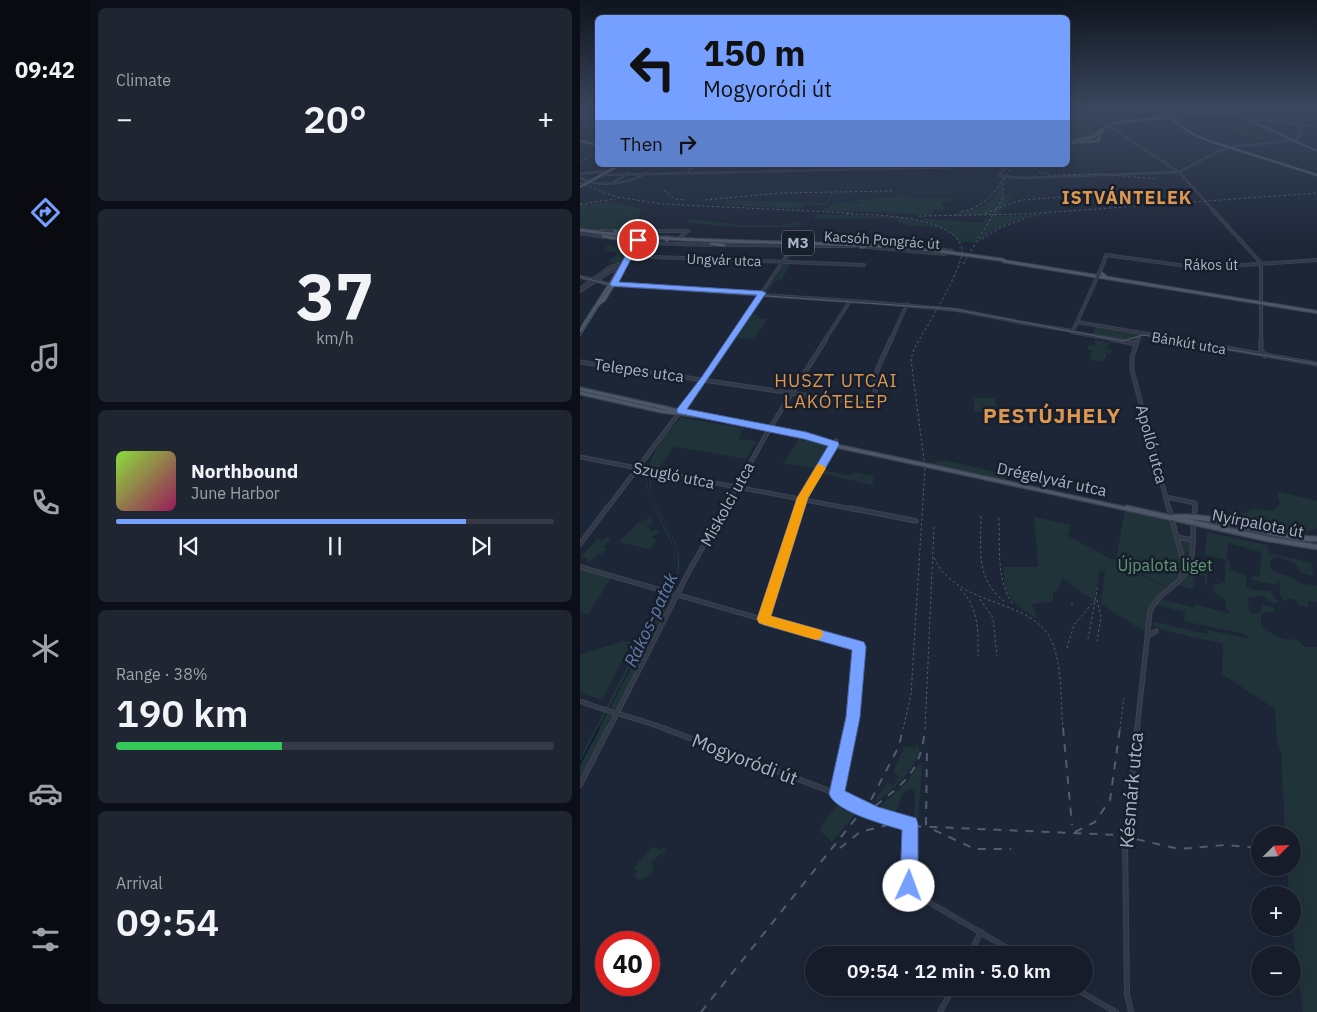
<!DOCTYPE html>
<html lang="en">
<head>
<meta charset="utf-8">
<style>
  :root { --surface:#161c29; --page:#1f2531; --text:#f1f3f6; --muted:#9ea1a8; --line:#353a46; --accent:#75a0ff }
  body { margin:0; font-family:"IBM Plex Sans",sans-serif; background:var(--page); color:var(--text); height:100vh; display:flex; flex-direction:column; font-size:19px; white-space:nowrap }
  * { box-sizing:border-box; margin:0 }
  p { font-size:16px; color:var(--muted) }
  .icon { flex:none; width:28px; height:28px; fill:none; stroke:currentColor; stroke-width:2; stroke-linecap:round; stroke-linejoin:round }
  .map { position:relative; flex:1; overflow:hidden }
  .side { display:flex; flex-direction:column; gap:8px; padding:8px; background:#0c0f17; width:490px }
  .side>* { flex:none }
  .hud { position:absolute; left:15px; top:15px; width:475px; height:152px; border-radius:8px; box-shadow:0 5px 20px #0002,0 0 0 1px var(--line); background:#75a0ff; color:#111; overflow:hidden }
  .needle { width:32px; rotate:66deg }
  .buttons { position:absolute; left:671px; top:826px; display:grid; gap:10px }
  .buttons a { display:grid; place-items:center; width:50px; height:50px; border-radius:50%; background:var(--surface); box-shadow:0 5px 20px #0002,0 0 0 1px var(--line); font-size:25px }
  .speed { position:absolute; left:15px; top:931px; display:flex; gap:10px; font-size:25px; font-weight:700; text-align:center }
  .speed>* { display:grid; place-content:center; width:65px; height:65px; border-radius:50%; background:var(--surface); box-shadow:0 5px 20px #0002,0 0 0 1px var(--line); line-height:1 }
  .speed .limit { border:8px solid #d22; background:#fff; color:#111 }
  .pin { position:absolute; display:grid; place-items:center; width:42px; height:42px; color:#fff; margin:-21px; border:2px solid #fff; border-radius:50%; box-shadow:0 1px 5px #0007 }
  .me { position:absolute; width:55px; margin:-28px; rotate:2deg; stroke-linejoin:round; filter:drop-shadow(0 0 4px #0008) }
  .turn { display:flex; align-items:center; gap:18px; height:105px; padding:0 25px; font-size:22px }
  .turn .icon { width:65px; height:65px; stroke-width:2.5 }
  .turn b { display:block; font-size:35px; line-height:42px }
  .then { display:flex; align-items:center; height:48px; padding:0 25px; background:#0003; gap:10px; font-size:19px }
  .big { font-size:38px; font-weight:600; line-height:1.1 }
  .side .card { flex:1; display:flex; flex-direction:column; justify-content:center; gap:8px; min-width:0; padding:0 18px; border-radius:8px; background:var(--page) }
  .side .dial { align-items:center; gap:0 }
  .dial b { font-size:65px; line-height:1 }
  .song { display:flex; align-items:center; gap:15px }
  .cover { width:60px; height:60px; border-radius:8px; background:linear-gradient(135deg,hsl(90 70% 55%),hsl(330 70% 35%)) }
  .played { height:5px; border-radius:2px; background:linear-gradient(90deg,var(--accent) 80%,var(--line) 80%) }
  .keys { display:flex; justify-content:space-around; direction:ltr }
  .heat { display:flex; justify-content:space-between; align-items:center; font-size:28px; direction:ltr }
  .charge { height:8px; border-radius:4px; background:linear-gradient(90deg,#34c759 38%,var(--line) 0) }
  .trip { position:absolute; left:225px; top:946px; width:288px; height:50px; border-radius:25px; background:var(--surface); box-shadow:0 5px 20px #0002,0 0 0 1px var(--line); font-weight:600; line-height:50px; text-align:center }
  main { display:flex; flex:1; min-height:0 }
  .menu { display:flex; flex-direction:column; width:90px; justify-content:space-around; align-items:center; background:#090b10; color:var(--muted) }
  .menu .icon { width:35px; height:35px }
  .menu .on { color:var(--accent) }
  .menu b { font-size:22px; color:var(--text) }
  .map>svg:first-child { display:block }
  .green { fill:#1f3338 }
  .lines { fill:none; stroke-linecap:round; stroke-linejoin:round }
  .stream-far1 { stroke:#111d35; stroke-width:1 }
  .stream { stroke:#111d35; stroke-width:2 }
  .minor-far4-casing { stroke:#3a4251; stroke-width:2.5 }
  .minor-far3-casing { stroke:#3a4251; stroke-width:4 }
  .minor-far2-casing { stroke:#3a4251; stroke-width:5 }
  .minor-far1-casing { stroke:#3a4251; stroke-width:5.5 }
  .minor-casing { stroke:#3a4251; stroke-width:6 }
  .major-far3-casing { stroke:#3a4251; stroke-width:3 }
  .major-far2-casing { stroke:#3a4251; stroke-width:4.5 }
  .major-far1-casing { stroke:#3a4251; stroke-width:5.5 }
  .major-casing { stroke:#3a4251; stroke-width:7 }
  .minor-far4 { stroke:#313848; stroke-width:1 }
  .minor-far3 { stroke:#313848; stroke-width:2 }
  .minor-far2 { stroke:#313848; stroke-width:2.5 }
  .minor-far1 { stroke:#313848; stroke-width:3 }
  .minor { stroke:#313848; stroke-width:4 }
  .major-far3 { stroke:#4e5768; stroke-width:2 }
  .major-far2 { stroke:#4e5768; stroke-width:2.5 }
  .major-far1 { stroke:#4e5768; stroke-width:3 }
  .major { stroke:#4e5768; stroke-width:4.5 }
  .tram { stroke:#525c70; stroke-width:1 }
  .rail-far1 { stroke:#525c70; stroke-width:1; stroke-dasharray:2.5 2.5; stroke-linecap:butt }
  .rail { stroke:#525c70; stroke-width:2; stroke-dasharray:8 8; stroke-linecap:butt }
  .minor-bridge-casing { stroke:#3a4251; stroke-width:4; stroke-linecap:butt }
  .major-bridge-far2-casing { stroke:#3a4251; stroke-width:3; stroke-linecap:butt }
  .major-bridge-far1-casing { stroke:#3a4251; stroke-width:4.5; stroke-linecap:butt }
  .major-bridge-casing { stroke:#3a4251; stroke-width:5.5; stroke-linecap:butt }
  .minor-bridge { stroke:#313848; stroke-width:2 }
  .major-bridge-far2 { stroke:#4e5768; stroke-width:2 }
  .major-bridge-far1 { stroke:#4e5768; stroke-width:2.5 }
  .major-bridge { stroke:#4e5768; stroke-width:3 }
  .route { fill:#75a0ff; stroke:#4c68a6 }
  .slow { fill:#f59e0b }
  .labels { text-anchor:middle; stroke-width:5; stroke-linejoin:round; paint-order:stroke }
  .far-street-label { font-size:14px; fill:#aab2c5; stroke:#171e2c }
  .shield { fill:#171e2c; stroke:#7e8697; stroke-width:1 }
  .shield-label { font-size:15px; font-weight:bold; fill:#aab2c5 }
  .street-label { font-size:16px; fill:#aab2c5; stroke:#171e2c }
  .park-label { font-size:16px; fill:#609771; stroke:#171e2c }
  .far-district-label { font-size:18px; font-weight:bold; letter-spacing:1px; fill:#dd974e; stroke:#171e2c }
  .neighbourhood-label { font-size:18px; letter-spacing:1px; fill:#dd974e; stroke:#171e2c }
  .water-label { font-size:18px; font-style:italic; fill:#5f79a8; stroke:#171e2c }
  .near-street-label { font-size:19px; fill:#aab2c5; stroke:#171e2c }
  .district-label { font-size:21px; font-weight:bold; letter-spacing:1px; fill:#dd974e; stroke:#171e2c }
</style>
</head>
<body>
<main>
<nav class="menu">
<b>09:42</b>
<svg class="icon on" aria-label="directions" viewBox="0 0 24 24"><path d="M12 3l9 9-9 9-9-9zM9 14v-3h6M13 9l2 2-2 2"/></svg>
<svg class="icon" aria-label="music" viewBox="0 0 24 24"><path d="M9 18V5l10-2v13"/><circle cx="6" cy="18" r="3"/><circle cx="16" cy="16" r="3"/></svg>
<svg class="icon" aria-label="phone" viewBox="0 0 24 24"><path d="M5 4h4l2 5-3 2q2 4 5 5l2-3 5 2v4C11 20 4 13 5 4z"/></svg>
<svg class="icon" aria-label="climate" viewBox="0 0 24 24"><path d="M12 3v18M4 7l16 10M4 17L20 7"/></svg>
<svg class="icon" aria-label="car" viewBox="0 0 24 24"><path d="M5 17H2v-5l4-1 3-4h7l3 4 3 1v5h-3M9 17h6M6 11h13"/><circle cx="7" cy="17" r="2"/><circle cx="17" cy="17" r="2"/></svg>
<svg class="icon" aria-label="filters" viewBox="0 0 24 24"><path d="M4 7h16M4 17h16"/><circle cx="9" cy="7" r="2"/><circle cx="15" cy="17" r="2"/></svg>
</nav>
<section class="side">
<div class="card"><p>Climate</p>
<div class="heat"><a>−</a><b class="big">20°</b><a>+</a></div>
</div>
<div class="card dial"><b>37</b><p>km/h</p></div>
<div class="card">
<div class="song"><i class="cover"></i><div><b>Northbound</b><p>June Harbor</p></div></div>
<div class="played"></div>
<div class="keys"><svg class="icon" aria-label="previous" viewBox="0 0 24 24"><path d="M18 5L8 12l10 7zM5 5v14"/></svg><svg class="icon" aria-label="pause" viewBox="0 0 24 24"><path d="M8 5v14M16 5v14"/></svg><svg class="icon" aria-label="next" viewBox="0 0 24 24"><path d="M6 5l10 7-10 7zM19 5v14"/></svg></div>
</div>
<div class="card"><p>Range · 38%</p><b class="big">190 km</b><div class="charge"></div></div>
<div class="card"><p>Arrival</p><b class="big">09:54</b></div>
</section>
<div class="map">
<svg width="737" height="1012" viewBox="0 0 737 1012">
  <rect width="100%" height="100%" fill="#1d2637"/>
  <path class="green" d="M493 121 504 122 503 124 505 125 523 122 524 124 512 125 510 128 513 129 511 132H516L514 136 502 138 494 134 489 135 490 140 499 139 488 141V127Z
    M663 122 662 123 682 140 668 141 666 140 675 139 671 136 664 137 657 130 645 124Z
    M421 183 424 196 420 203 425 194 433 195 418 215H411L416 207 410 215 369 216C390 207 414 212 421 183Z
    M316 192 335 199H382L361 202 365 210 354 209 352 215 243 210C260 200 261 201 280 204L282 202 267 201 316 197Z
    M250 193H253L248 205 225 204 222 209 143 205 146 200 243 203Z
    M28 202 61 208 56 231H64L63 235 55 238 30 234 39 232 0 228V205L9 203 10 207 11 204Z
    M239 214 320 217 358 227 331 226 318 222V219L307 218 236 219 235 215Z
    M467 214C441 218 413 224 395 246L410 217Z
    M405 217H409L396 242H380L367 230 338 218 401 223 405 221Z
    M109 219 162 225H203L219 222V227H152L111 223 107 221Z
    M215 245H219L207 263 210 265 202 279 195 281 173 314 179 315 178 318 188 319 174 339 157 338 102 418 164 428 158 439 176 441 166 459 97 447 93 448 77 471 69 470 72 495 95 542 99 557 100 566 92 595 95 596 0 783V758L95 573 94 549 76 512 66 485 70 456 124 381Z
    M27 246 51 247 41 264 30 263V259L35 257 37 252 23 251Z
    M516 326 557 334 555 343 513 334Z
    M515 340 530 343 526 348 532 350 530 354 525 353 527 355 525 359H523L521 362 510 360 511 357 509 356 513 351 508 349 509 345 515 346Z
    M394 398H415L416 412H394Z
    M219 439 251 446 237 469 203 463Z
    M365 460 428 475 425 481 351 466V463Z
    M241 470 271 476 274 472 293 476V485L239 473Z
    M697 491 737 501V528L721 534 656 520V516L673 509 693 511 700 504Z
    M545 510 592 518 599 540 610 542V552H605V554L609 556 608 564H604L601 577 589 589 536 560Z
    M454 517 491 525 488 536 586 588 571 603 565 632 521 604 525 572 520 570 514 601 482 578 477 592H473V601L452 604 457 619C433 600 424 602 424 567H458Z
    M70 518 73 522 66 526 72 530 70 533 78 529 80 532 73 536 72 538 77 540 70 549 39 542 60 521 65 525 63 521Z
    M628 520 718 539 720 544 628 524Z
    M627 532 687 545 689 553 732 563 733 576 721 573C717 562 708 560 697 557L690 561V567L694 572 712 577 719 583 737 586V602H728V608L718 605 716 600 707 598V603L700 595 699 581 696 585 672 580V576L680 577 681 552 648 543 647 560 625 555Z
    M26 537 31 538 24 547 27 549 21 554 18 553 10 562 6 561 7 558 1 557 17 539 24 540Z
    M649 559 650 570 666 576V586L673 590 690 591 698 602 694 604 682 596 668 598 669 611 674 614 679 613 683 605 693 607 695 609 693 612H681V625C692 634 702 642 716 639L725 647H737V1012H723L712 928V895H709L707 868H712V835H705L701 751 697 742 695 709 642 674 643 644 583 630 573 625 574 622 627 634 628 630 670 639 664 634 604 621 605 612 577 605 582 599 615 608V604L650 614 646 608V601L633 592 634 585 645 582V563Z
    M612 566 628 571 626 593 625 576 616 574 613 589 597 585Z
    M0 568 31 578 8 615 0 612Z
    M43 641 52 642 22 700 0 692V655Z
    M337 743 340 750C333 774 316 785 298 801L296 799 307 782 313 786 319 776 313 772 325 746 336 749Z
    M339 764 342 765 338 823H334L335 789 326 790 322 794 318 809C311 814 306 812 299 807L327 782Z
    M258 805 266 811 271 806 277 808V812L252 842 240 831 243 823Z
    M73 847 80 850 84 847 86 849 85 854 81 853 71 863 74 868 71 874 60 880 55 877 57 871 53 868Z"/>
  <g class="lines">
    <path class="stream-far1" d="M245 203 267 165
      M220 241 233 221
      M104 410 216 246
      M90 591C94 579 98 567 96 554 90 522 61 498 69 464 74 445 90 430 101 416
      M29 709 88 595
      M18 729 27 712"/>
    <path class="stream" d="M0 764 19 728"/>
    <defs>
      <path id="minor-far4" d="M711 108 737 111
        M589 116 651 112 737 151
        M515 117 535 130
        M488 118 517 117
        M670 119 737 126
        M535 130 599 172 633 210
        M639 151 650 147 718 140 721 125
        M427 165 419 176 444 178 599 172 639 151
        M108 171 116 165
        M0 174 26 171
        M23 175 425 166
        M0 178C20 188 48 184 67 173
        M34 182 49 173"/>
      <path id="minor-far3" d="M632 209 681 263V340
        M19 231H108
        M0 233 24 237
        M98 239 108 231
        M142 245 274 246
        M287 247 364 254 372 251 323 245
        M50 256 65 243 131 245
        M51 256 284 265
        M524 262 526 255 621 268 737 260
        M0 277 10 279
        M17 281 31 285 97 289
        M0 289 30 267 42 264
        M96 289 286 302
        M0 291 31 271 42 269
        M287 302 311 304
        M310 304 377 310 439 322
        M438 322 493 331
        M497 322 603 340
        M493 331 511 291
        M492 332 537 340
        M150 340 214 245
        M245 340 270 301
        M311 340 327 304
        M558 340 560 334"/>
      <path id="minor-far2" d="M531 339 556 344
        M558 339 552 357V370L589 510
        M595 339 737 364
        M681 339V350L685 356
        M0 362 293 405 295 404V375L311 339
        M0 457 277 510
        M586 497 615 503V510
        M26 510 124 380 151 339
        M144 510 190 428 246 339
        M218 510 222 498 256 441"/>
      <path id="minor-far1" d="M270 508 336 521
        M589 508 604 564 601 578
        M614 517 615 508
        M597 537 613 540
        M0 544 27 508
        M0 567 279 647 271 729
        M184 619 219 508
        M568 636 576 631
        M0 701C28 712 57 718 86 729
        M29 729 107 575 145 508
        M557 729 570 612C574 600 583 594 593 586 614 570 614 547 613 522"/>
      <path id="minor" d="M83 728 247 790 297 814 328 822 331 826 330 891 439 955
        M0 785 29 728
        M257 794 271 728
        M389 955 401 932
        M494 988 536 1012
        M360 1012 373 988
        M551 1012 547 994 545 840 557 728"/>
      <path id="major-far3" d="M577 108 611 133 626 140 737 175
        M0 109 17 108
        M0 119 18 111
        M495 140 514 137 521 129
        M0 141 18 145
        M488 143 518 141 523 129 534 123 590 117
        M16 178 40 165"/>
      <path id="major-far2" d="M0 230C117 246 234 239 351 250
        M35 231 37 232
        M23 236 57 242
        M59 237 89 238 87 240
        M131 244 144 245
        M281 247 294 245
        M423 261 737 312
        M521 273 527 278
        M18 304 24 300 36 280
        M0 331 57 242"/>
      <path id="major-far1" d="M0 389 103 412
        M0 393 81 411 129 417 227 436 261 447 308 457
        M387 474 552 510"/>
      <path id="major" d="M547 508 688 539 737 547
        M594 517C643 514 688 538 737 539"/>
    </defs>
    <use href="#minor-far4" class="minor-far4-casing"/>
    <use href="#minor-far3" class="minor-far3-casing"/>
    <use href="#minor-far2" class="minor-far2-casing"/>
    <use href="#minor-far1" class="minor-far1-casing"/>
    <use href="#minor" class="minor-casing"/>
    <use href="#major-far3" class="major-far3-casing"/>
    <use href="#major-far2" class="major-far2-casing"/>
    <use href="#major-far1" class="major-far1-casing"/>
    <use href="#major" class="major-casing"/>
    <use href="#minor-far4" class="minor-far4"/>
    <use href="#minor-far3" class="minor-far3"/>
    <use href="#minor-far2" class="minor-far2"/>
    <use href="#minor-far1" class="minor-far1"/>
    <use href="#minor" class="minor"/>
    <use href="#major-far3" class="major-far3"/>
    <use href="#major-far2" class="major-far2"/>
    <use href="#major-far1" class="major-far1"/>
    <use href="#major" class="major"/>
    <path class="tram" d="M0 141 18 145
      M488 142 513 138 528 126 540 121 650 112 737 151
      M0 187 38 165
      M0 277 32 285 372 309 543 341 563 335 737 364
      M0 336 30 288 38 285"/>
    <path class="rail-far1" d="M0 162 12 155
      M451 165 458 171 470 175 520 174 577 179
      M0 183 37 197 82 204 272 213
      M84 190 95 199 106 200
      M125 200 200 193 312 191
      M0 204 36 199
      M381 212C413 204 415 188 434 165
      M405 213 442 200 522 194
      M266 214C292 214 376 216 382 249 385 266 344 331 334 349L331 359 345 468 331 695 323 729
      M339 216 447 214 737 193
      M402 239 421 227 444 219
      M383 264 423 198V179
      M401 516C401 550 395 579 425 602
      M419 518C420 548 416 579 433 605
      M354 558C380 610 453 597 472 642 483 668 480 701 483 729
      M380 589C399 608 398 630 398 656
      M400 599 413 618 417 656
      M517 600 521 617 517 641
      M492 603V606
      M508 639 518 585
      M487 648 494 625 515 600
      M345 729 354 527
      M540 729 544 698"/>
    <path class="rail" d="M483 728 492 825
      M283 816C318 786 341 778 345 728
      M346 825 347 746
      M354 830 395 849H431
      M495 832 515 822 530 800 540 728
      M260 848 280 832 308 825 538 835 599 849 645 845 680 848
      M121 1012 292 798 319 746 323 728"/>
    <defs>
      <path id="minor-bridge" d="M511 291 524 262"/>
      <path id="major-bridge-far2" d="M0 187 16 178"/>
      <path id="major-bridge-far1" d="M57 242 59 237
        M351 250 424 260"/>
      <path id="major-bridge" d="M308 457 387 474"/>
    </defs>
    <use href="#minor-bridge" class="minor-bridge-casing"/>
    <use href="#major-bridge-far2" class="major-bridge-far2-casing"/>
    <use href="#major-bridge-far1" class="major-bridge-far1-casing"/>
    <use href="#major-bridge" class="major-bridge-casing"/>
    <use href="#minor-bridge" class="minor-bridge"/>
    <use href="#major-bridge-far2" class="major-bridge-far2"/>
    <use href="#major-bridge-far1" class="major-bridge-far1"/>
    <use href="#major-bridge" class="major-bridge"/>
  </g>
  <linearGradient id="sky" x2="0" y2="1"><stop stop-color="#10151e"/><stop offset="0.43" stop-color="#3a475e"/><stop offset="1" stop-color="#3a475e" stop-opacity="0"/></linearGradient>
  <rect width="737" height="250" fill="url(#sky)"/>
  <path class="route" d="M58 238 61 240 39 282 182 291 186 293 107 409 226 432 258 442 259 445 228 498 191 616 284 642 286 647 280 717 265 791 298 807 336 818 338 824V886L335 892 329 895 323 892 320 886 322 830C303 824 256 812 249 794L266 717 272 650 184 625 179 623 177 619 217 498 248 446 224 439 97 413V409L121 378 177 295 31 286 30 284 54 240Z"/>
  <path class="slow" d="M240 464 246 468 228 498 191 616 241 630 243 634 241 638 236 640 179 623 177 619 217 498 237 465Z"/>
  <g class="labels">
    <g class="far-street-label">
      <text transform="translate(302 240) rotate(4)" y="5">Kacsóh Pongrác út</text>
      <text transform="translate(144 260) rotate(2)" y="5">Ungvár utca</text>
      <text x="631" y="270">Rákos út</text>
      <text transform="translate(609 343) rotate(10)" y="5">Bánkút utca</text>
    </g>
    <rect class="shield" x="202" y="230.5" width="32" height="25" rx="4"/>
    <g class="shield-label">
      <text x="218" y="248">M3</text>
    </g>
    <g class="street-label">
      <text transform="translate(59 370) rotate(8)" y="6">Telepes utca</text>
      <text transform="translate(572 444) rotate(75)" y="6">Apolló utca</text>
      <text transform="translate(94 475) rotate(11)" y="6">Szugló utca</text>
      <text transform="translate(472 479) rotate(12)" y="6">Drégelyvár utca</text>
      <text transform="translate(147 504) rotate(-61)" y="6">Miskolci utca</text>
      <text transform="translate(678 523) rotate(11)" y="6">Nyírpalota út</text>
    </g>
    <g class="park-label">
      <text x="585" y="571">Újpalota liget</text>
    </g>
    <g class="far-district-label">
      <text x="547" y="204">ISTVÁNTELEK</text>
    </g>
    <g class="neighbourhood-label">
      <text x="256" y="387">HUSZT UTCAI<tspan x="256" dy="21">LAKÓTELEP</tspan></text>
    </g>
    <g class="water-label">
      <text transform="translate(71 620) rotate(-65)" y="6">Rákos-patak</text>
    </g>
    <g class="near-street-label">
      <text transform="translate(165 759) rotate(21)" y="7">Mogyoródi út</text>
      <text transform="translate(551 790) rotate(-85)" y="7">Késmárk utca</text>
    </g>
    <g class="district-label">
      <text x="472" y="423">PESTÚJHELY</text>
    </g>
  </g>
</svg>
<div class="buttons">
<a><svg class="needle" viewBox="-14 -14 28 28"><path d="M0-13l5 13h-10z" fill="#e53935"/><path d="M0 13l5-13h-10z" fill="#9ea1a8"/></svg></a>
<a>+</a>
<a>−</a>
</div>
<div class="speed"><div class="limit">40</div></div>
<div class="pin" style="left:58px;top:240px;background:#d93025"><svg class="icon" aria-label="arrive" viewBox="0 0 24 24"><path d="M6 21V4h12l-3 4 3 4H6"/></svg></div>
<svg class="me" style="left:329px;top:886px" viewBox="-20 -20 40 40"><circle r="19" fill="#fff"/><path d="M0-13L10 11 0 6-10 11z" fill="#75a0ff"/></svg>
<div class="trip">09:54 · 12 min · 5.0 km</div>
<div class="hud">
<div class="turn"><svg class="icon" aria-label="left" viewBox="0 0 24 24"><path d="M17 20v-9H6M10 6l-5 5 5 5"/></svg><div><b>150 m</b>Mogyoródi út</div></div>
<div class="then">Then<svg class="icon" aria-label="right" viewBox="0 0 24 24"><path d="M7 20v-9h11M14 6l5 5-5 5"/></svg></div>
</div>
</div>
</main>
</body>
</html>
